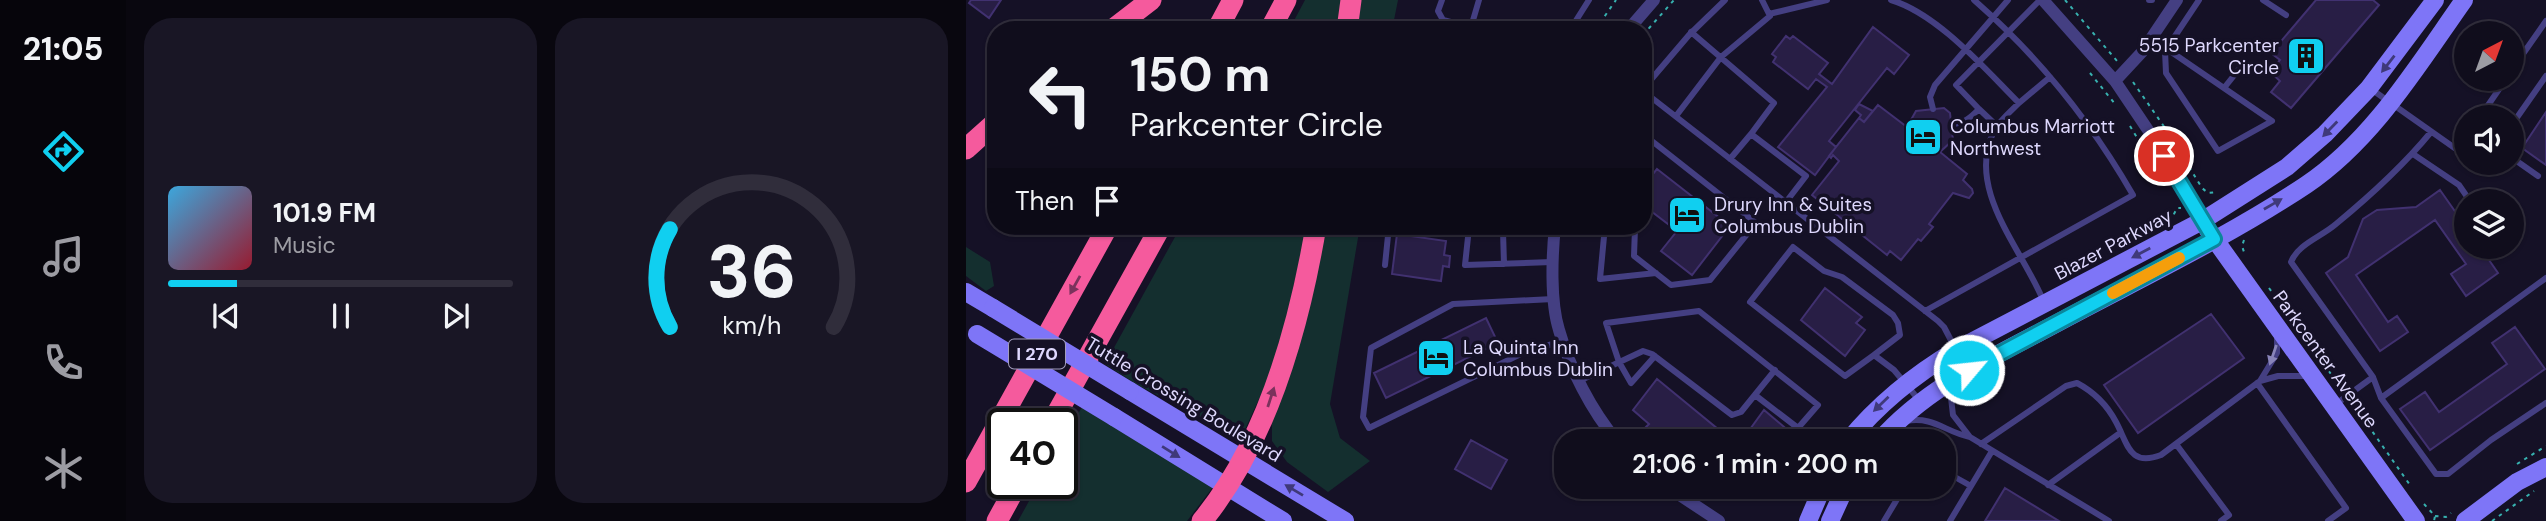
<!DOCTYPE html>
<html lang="en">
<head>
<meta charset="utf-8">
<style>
  :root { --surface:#100d1c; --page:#191625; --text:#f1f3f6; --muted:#9c9ca3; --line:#302d3b; --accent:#10cff0 }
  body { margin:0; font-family:"DM Sans",sans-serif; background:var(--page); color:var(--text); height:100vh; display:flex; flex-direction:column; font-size:26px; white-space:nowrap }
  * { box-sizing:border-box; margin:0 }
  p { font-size:23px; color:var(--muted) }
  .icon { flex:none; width:38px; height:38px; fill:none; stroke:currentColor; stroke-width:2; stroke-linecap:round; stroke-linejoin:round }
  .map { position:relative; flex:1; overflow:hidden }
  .details { display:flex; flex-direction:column; gap:18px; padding:18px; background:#09070f; width:840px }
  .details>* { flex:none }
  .top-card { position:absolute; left:21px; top:21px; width:665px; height:214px; border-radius:28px; box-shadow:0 2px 5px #0004,0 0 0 2px var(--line); background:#100d1c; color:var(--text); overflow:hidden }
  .needle { width:46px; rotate:41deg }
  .buttons { position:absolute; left:1488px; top:21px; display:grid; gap:14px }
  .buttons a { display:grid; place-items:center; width:70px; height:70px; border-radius:50%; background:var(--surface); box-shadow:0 2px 5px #0004,0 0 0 2px var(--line); font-size:35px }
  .speed { position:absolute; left:21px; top:408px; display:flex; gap:14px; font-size:35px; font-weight:700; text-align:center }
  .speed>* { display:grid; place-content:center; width:91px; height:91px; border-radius:50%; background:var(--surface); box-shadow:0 2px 5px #0004,0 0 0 2px var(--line); line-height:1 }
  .speed .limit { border:4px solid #111; border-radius:10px; background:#fff; color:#111 }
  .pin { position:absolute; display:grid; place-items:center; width:60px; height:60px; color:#fff; margin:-30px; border:4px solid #fff; border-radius:50%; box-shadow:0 2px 7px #0007 }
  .me { position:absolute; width:77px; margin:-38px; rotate:62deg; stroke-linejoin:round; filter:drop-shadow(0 0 5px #0008) }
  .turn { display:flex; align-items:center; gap:24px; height:147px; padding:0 28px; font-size:32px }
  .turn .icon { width:91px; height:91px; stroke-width:2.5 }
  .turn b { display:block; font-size:49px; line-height:60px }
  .then { display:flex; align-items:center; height:66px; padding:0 28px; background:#0003; gap:14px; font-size:26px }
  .details .tile { flex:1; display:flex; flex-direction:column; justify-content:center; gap:10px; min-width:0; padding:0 24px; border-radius:28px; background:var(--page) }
  .details .dial { align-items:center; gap:0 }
  .dial svg { height:182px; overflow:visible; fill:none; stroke:var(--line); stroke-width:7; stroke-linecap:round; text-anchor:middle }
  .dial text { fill:var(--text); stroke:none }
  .song { display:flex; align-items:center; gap:21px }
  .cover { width:84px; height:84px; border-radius:10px; background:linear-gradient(135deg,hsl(200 70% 55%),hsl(350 70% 35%)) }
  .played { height:7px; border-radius:4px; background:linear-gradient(90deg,var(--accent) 20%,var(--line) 20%) }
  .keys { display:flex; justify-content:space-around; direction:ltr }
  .details .tiles { flex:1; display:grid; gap:18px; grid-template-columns:repeat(2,1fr) }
  .trip { position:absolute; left:588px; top:429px; width:402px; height:70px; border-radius:28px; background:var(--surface); box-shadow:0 2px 5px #0004,0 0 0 2px var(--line); font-weight:600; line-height:70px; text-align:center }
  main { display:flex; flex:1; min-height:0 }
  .tabs { display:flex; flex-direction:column; width:126px; justify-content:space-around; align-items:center; background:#06050b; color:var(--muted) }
  .tabs .icon { width:49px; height:49px }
  .tabs .active { color:var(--accent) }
  .tabs b { font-size:32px; color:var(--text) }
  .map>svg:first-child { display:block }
  .green { fill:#142f2f }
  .building { fill:#281e45; stroke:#413170; stroke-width:2 }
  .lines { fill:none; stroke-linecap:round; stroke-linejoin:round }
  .path { stroke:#37b1af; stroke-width:2; stroke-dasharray:3.5 5; stroke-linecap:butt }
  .lane { stroke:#443f82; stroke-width:6 }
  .street { stroke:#443f82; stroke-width:12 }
  .secondary { stroke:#7e75f7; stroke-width:18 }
  .highway { stroke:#f55a9d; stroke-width:21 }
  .secondary-bridge { stroke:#7e75f7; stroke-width:18 }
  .oneway { fill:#3f397a }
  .oneway2 { fill:#7a325c }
  .oneway3 { fill:#8984b9 }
  .route-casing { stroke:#0a879c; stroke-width:18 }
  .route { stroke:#10cff0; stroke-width:12 }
  .slow { stroke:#f59e0b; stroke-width:12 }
  .labels { text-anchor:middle; stroke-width:7; stroke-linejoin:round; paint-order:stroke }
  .shield { fill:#151126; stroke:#a29cbc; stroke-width:2 }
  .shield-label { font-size:18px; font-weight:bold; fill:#ded8fd }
  .poi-label { font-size:19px; fill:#ded8fd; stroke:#151126; text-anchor:start }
  .street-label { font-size:19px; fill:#ded8fd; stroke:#151126 }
</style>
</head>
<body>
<main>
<nav class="tabs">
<b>21:05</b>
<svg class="icon active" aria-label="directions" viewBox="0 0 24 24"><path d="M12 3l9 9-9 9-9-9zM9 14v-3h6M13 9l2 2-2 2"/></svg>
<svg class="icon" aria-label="music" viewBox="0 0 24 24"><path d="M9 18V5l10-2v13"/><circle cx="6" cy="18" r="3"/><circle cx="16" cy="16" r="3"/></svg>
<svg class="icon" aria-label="phone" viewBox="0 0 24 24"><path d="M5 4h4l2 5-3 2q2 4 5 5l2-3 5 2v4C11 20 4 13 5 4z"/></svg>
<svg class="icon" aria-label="climate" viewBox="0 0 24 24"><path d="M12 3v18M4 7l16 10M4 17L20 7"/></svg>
</nav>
<section class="details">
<div class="tiles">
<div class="tile">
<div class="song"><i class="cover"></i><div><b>101.9 FM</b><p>Music</p></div></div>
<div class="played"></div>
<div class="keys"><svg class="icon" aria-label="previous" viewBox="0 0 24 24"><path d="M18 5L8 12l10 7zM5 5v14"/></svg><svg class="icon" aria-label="pause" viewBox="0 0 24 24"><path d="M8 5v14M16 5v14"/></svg><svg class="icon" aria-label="next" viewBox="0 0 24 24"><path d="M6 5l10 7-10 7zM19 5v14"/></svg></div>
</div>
<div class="tile dial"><svg viewBox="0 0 100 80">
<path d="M14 69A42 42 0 1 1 86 69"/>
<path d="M14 69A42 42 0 0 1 14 26" stroke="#10cff0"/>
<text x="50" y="56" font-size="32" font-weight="700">36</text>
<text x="50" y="72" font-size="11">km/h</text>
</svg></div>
</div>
</section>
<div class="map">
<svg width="1580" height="521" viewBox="0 0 1580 521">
  <rect width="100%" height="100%" fill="#151126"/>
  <path class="green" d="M339 0H380L374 30H323Z
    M392 0H432L426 30H388Z
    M215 226H341L321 316 305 373 275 438 172 385 139 364Z
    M359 226H394L364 404 374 438 404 461 362 492 321 462 306 441V421Z
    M0 247 24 262 28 286 20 291 0 276Z
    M116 407 247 487 221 521H52L73 483H96V442Z"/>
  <path class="building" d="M5 0H35L23 18 3 3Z
    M1350 0H1407L1413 5 1325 108 1305 92 1314 81 1304 72 1314 60 1305 53Z
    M907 27 943 55 928 74 921 68 863 141 870 147 849 175 812 147 861 87 850 79 842 89 807 62 810 57 806 54 820 36 824 39 827 36 862 63 853 74 866 84Z
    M893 104 907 111 898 122 893 118 895 115 889 110Z
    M912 105 941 127 950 111 978 108 984 113 987 140 974 152 1001 174 997 180 1006 189 1007 193 1003 198 987 193 963 224 967 227 955 241 952 239 935 260 924 251 921 255 846 195 873 161 867 155 865 158 863 156 893 118 898 122Z
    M1580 112V165L1556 148Z
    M691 169 764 226 726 275 695 251 711 231 677 205V186Z
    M1474 190 1500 227V247H1514L1532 273 1500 296 1485 274 1500 264 1469 220 1390 275 1422 322 1431 316 1442 332 1414 351 1360 273 1382 257 1397 219 1411 210 1450 207Z
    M431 234 480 241 478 255 484 256 483 267 477 266 475 281 426 274Z
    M859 288 896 317 890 323 899 330 879 356 835 320Z
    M1245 314 1278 358 1172 433 1138 385Z
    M520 318 532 343 420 398 408 373Z
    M1549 327 1579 369 1464 450 1434 409 1459 392 1473 412 1541 364 1526 343Z
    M691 379 763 438 771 429 779 436 798 410 830 437 826 441H697L680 427 683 424 667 410Z
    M505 440 541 460 525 489 489 469Z
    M1039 488 1093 521H1019Z"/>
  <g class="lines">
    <path class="path" d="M1099 0 1151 61
      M629 30 650 0
      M677 35 708 0
      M1124 73 1149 104
      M1167 82 1199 128 1236 188 1242 193 1252 192
      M1164 126 1179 151
      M1187 228 1206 218 1211 208H1215
      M1278 240 1276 246 1279 255
      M1303 288 1375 388
      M1387 404 1444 485
      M1551 464 1580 446
      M1458 504 1469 516 1468 521
      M1469 516 1480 517 1485 513
      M1526 521 1568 491"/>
    <path class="lane" d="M476 0 472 11 477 20 515 30
      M925 0C972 14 1019 69 1053 103 1045 111 1033 121 1028 131 999 189 1056 249 1077 300
      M1183 0H1186
      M1297 0 1320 15
      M803 14 861 0
      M505 27 513 0
      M604 30 623 0
      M725 32 808 103 785 134 840 176 820 202
      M1201 49 1306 121 1252 151 1200 73 1199 51 1233 0
      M1545 71 1580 21
      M1258 88 1278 63
      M677 89 723 35 759 0
      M1405 89 1500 156
      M677 91 972 321 978 327 989 348
      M1053 103 1084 77
      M967 109 964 97 969 85 1042 0
      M1013 109 1031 126
      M710 116 755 57 804 16 796 0
      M1514 117 1540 79
      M985 124C998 124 1005 117 1013 109L990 85 1074 0
      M1545 126 1580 76
      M1447 154 1493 185 1504 201
      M1545 157 1572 176
      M764 159 785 134
      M488 226 503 228 499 265 586 262
      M639 226 634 279 690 273
      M666 226 669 228 668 256 705 285 744 280 790 223 677 134
      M503 228 537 231 538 264
      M419 265 423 226
      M587 299 487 304 405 348 397 417 403 428 559 352 597 341
      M959 311 1167 195C1125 122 1072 56 1008 0
      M908 355 934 335 932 323 927 315 876 277 858 271 827 247 784 302 879 376 908 355 928 370 953 400
      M689 356 665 383 653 362 640 323 733 311 852 405 832 428 789 395
      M1407 377 1415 398 1470 474H1482L1525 440 1580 403
      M613 381 677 351 686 354 766 415 775 412 809 370
      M1294 381 1312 376H1340
      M1291 383 1380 508 1362 521
      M989 384 985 398 987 415 1004 437 1143 521
      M1415 398 1580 278
      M1370 404 1407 377 1325 262C1332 244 1355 237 1370 224 1404 196 1437 166 1465 132
      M940 421C968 416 979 432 1004 437
      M1015 444 1100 386 1111 383C1128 392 1141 405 1150 422 1162 444 1163 467 1195 455L1294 381 1311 353V335
      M1210 444 1263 515 1255 521
      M978 471 1005 486
      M1082 485 1154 433
      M918 521 939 486
      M984 521 1026 451"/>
    <path class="street" d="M1077 0 1149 81 1184 133 1236 221
      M662 30 688 0
      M1149 81 1176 52 1211 0
      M589 226C586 255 584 301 593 330 604 369 625 410 651 441
      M700 486 753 521"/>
    <path class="secondary" d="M1242 230 1450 521
      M0 292 27 308
      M164 391 379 521
      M148 417 317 521
      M882 441C913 403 948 375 990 350L1236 221 1321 167 1359 134 1403 88 1469 0
      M913 441C959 389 1019 361 1080 329 1165 283 1259 239 1340 185 1407 140 1452 65 1498 0
      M842 521 857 486
      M864 521 880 486
      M1499 521 1551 482 1580 467"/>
    <path class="highway" d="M146 30 185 0
      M251 30 267 0
      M304 30 320 0
      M381 30 385 0
      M0 149 30 122
      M85 424 195 226
      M0 482 142 226
      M31 521 52 483
      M236 521C302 441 333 327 350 226"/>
    <path class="secondary-bridge" d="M27 308 164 391
      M11 334 148 417"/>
  </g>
  <defs><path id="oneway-solid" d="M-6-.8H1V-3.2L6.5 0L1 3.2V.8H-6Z" transform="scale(1.75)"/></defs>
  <g class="oneway">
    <use href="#oneway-solid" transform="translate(1422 64) rotate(128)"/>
    <use href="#oneway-solid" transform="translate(1364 129) rotate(134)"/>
    <use href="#oneway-solid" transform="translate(1307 204) rotate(-30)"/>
    <use href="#oneway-solid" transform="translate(1175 253) rotate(152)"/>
    <use href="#oneway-solid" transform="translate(915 404) rotate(136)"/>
    <use href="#oneway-solid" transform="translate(205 452) rotate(32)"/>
    <use href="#oneway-solid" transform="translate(328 490) rotate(-149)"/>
  </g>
  <g class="oneway2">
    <use href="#oneway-solid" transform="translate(109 285) rotate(119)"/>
    <use href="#oneway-solid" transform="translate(305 397) rotate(-72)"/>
  </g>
  <use class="oneway3" href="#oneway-solid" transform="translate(1307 355) rotate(109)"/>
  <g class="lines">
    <defs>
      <path id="route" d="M1003 370 1248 239 1198 156"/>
    </defs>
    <use href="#route" class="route-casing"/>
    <use href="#route" class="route"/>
    <path class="slow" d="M1147 293 1213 258"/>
  </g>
  <defs>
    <symbol id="building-square" viewBox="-11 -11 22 22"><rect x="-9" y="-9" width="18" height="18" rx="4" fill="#10cff0" stroke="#151126"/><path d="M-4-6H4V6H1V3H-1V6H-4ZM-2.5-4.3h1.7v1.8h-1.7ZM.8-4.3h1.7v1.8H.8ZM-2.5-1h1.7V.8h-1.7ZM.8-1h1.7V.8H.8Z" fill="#111"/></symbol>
    <symbol id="hotel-square" viewBox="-11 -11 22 22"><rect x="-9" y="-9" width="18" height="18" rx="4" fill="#10cff0" stroke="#151126"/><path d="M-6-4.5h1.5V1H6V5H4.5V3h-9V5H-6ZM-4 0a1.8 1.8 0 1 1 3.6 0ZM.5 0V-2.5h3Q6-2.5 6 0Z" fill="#111"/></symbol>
  </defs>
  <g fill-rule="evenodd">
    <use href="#building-square" x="1318" y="34" width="44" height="44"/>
    <use href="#hotel-square" x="935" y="115" width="44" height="44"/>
    <use href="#hotel-square" x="699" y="193" width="44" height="44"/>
    <use href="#hotel-square" x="448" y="336" width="44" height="44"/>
  </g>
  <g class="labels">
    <rect class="shield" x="43" y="339.5" width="56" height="29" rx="5"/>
    <g class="shield-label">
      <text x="71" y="360">I 270</text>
    </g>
    <g class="poi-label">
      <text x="1313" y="52" text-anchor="end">5515 Parkcenter<tspan x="1313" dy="22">Circle</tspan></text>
      <text x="984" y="133">Columbus Marriott<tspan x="984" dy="22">Northwest</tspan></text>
      <text x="748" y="211">Drury Inn &amp; Suites<tspan x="748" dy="22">Columbus Dublin</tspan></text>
      <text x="497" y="354">La Quinta Inn<tspan x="497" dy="22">Columbus Dublin</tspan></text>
    </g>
    <g class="street-label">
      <text transform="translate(1147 244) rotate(-28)" y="7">Blazer Parkway</text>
      <text transform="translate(1360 359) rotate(54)" y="7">Parkcenter Avenue</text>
      <text transform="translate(218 399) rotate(31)" y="7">Tuttle Crossing Boulevard</text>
    </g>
  </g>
</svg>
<div class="buttons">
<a><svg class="needle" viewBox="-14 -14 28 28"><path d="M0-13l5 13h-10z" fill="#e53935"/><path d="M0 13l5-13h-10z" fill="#9c9ca3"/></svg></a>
<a><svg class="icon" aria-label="sound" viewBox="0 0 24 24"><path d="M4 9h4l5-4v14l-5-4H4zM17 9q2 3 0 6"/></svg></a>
<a><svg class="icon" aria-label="layers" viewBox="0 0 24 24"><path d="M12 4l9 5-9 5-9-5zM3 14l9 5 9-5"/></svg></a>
</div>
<div class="speed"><div class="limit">40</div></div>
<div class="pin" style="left:1198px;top:156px;background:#d93025"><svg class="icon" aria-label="arrive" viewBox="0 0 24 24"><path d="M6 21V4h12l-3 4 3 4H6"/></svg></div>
<svg class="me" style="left:1003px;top:370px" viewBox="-20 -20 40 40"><circle r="17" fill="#10cff0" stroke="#fff" stroke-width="3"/><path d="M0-11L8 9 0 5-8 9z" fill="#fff"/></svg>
<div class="trip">21:06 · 1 min · 200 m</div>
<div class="top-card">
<div class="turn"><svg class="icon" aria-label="left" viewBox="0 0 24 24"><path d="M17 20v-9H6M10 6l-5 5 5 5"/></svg><div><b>150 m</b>Parkcenter Circle</div></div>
<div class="then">Then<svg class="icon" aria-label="arrive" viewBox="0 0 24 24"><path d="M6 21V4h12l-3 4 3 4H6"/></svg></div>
</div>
</div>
</main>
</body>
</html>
